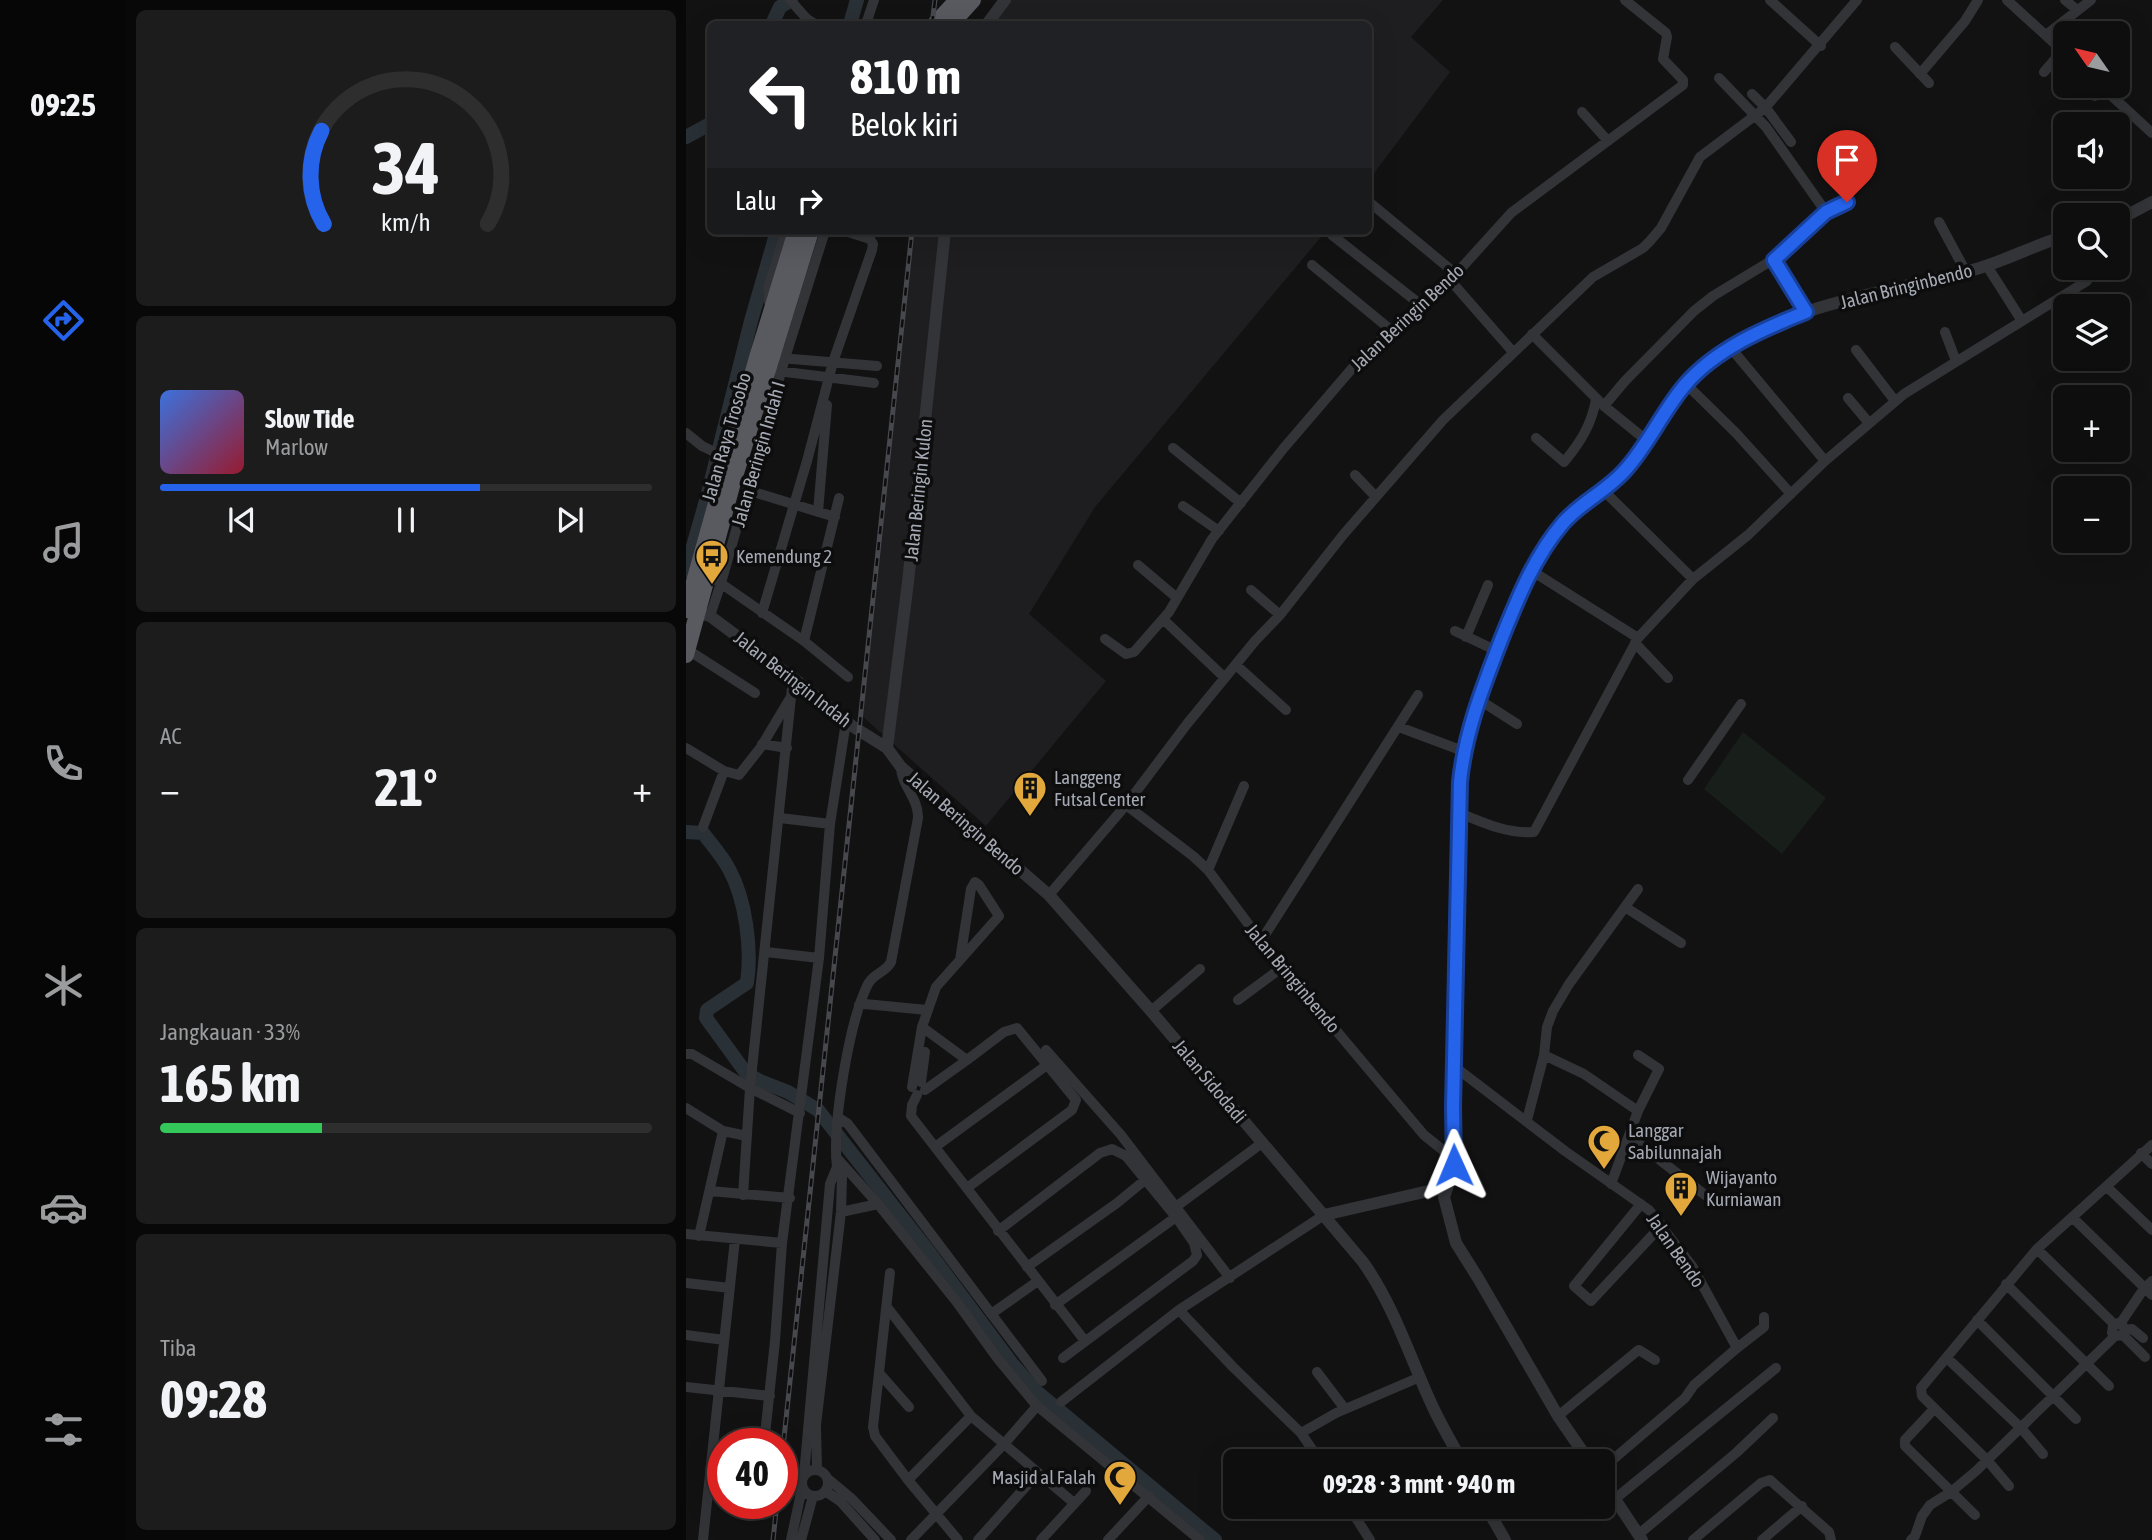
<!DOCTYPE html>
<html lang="id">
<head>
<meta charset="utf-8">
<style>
  :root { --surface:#0e0e0e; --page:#1c1c1c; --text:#f1f3f6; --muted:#9b9c9e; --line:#2e2e2e; --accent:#2563eb }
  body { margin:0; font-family:"Asap Condensed",sans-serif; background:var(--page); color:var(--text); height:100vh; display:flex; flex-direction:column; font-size:26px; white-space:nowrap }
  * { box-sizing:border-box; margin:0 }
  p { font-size:23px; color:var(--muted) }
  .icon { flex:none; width:38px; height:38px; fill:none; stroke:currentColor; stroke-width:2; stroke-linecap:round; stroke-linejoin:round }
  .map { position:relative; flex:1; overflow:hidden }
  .sheet { display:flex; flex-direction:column; gap:10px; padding:10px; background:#080808; width:560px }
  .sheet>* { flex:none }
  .top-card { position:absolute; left:21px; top:21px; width:665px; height:214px; border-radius:10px; box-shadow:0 7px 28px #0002,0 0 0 2px var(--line); background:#202124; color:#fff; overflow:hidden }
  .needle { width:46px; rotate:304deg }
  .tools { position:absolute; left:1367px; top:21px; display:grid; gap:14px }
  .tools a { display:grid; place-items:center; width:77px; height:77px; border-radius:10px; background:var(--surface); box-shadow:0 7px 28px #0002,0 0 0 2px var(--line); font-size:35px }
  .speed { position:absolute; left:21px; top:1428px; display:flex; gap:14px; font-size:35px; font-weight:700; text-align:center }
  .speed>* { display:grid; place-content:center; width:91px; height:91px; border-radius:50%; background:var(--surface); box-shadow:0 7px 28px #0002,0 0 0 2px var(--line); line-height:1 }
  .speed .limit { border:10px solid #d22; background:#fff; color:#111 }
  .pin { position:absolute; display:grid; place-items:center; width:60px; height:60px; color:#fff; margin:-72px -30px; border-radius:50% 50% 50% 0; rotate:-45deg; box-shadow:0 0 7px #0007 }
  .pin .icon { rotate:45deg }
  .me { position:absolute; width:77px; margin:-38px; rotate:359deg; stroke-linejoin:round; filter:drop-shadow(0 0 5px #0008) }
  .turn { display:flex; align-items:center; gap:24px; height:147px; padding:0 28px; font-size:32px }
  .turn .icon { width:91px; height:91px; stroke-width:2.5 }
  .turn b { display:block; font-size:49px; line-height:60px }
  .then { display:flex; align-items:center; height:66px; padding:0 28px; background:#0003; gap:14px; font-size:26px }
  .big { font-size:52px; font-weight:700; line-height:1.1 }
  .sheet .widget { flex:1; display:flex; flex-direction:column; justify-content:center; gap:10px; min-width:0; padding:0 24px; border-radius:10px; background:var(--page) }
  .sheet .dial { align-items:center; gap:0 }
  .dial svg { height:182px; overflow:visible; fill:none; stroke:var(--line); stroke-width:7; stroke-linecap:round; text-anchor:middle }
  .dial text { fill:var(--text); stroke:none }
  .song { display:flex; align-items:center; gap:21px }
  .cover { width:84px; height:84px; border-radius:10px; background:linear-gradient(135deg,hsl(220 70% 55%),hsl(350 70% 35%)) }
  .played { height:7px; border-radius:4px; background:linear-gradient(90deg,var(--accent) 65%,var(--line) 65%) }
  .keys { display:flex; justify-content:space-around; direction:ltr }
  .heat { display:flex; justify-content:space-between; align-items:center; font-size:38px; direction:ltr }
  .charge { height:10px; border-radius:5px; background:linear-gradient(90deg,#34c759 33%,var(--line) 0) }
  .trip { position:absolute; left:537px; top:1449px; width:392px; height:70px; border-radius:10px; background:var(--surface); box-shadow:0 7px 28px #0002,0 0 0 2px var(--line); font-weight:700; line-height:70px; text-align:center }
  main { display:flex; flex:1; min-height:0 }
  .menu { display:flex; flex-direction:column; width:126px; justify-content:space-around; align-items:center; background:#060606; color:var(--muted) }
  .menu .icon { width:49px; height:49px }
  .menu .current { color:var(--accent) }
  .menu b { font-size:32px; color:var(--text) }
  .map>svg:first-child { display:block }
  .built { fill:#1e1e20 }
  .green { fill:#181e19 }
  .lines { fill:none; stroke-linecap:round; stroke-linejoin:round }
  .river { stroke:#293036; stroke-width:14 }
  .minor { stroke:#333438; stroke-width:10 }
  .tertiary { stroke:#333438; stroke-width:12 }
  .trunk { stroke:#585a60; stroke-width:16 }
  .rail-casing { stroke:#46484d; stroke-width:5 }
  .rail { stroke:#0d0d0e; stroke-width:2.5; stroke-dasharray:8; stroke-linecap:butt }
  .route-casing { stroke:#184099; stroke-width:18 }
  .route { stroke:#2563eb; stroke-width:12 }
  .labels { text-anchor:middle; stroke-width:7; stroke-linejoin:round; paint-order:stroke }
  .street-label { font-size:19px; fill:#a4a9b3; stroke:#0d0d0e }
  .poi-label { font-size:19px; fill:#a4a9b3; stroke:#0d0d0e; text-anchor:start }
</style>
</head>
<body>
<main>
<nav class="menu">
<b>09:25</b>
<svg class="icon current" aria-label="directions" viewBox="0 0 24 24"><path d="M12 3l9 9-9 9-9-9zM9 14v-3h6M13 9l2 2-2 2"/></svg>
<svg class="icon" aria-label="music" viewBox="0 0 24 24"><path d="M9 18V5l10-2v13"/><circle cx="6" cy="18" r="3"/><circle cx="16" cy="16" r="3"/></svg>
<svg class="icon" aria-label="phone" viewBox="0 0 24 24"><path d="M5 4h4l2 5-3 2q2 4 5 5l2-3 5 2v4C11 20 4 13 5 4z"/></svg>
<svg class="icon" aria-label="climate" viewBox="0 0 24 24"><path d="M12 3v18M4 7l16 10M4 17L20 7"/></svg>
<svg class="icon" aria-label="car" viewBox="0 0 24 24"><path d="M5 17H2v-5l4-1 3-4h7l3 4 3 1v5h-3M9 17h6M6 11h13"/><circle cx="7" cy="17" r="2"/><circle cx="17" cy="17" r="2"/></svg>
<svg class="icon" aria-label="filters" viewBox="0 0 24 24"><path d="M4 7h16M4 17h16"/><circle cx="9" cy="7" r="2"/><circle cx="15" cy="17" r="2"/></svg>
</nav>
<section class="sheet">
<div class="widget dial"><svg viewBox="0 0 100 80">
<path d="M14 69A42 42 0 1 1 86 69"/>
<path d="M14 69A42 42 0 0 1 13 28" stroke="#2563eb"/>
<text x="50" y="56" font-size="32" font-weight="700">34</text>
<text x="50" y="72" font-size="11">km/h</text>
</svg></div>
<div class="widget">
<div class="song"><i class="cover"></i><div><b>Slow Tide</b><p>Marlow</p></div></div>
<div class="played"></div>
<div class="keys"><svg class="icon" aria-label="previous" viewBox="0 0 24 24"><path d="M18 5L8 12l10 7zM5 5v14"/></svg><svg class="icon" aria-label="pause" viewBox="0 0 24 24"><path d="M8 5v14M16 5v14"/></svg><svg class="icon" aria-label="next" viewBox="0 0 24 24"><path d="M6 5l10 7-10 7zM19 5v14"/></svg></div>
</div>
<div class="widget"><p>AC</p>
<div class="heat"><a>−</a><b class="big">21°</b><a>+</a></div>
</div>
<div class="widget"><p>Jangkauan · 33%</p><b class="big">165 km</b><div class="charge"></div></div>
<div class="widget"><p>Tiba</p><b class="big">09:28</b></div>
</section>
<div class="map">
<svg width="1466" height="1540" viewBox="0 0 1466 1540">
  <rect width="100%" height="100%" fill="#121213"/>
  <path class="built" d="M315 0H757L725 37 764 72 683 180 682 24H293Z
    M226 231H640L409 507 343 614 420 681 300 826 176 716Z"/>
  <path class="green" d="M1057 732 1140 798 1096 854 1018 789Z"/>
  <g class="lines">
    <path class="river" d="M86 24 94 7 105 0
      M164 24 171 0
      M0 137 24 124
      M0 571 21 497 65 321 91 231
      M0 832 17 833C26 845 36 856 43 869 60 900 66 949 61 983L21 1010 20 1018 60 1073 74 1081 102 1092 132 1110 240 1248 327 1365 351 1392 529 1540"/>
    <path class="minor" d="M104 0 121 19 129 24
      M1084 0 1135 46
      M1321 0 1379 53
      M1379 0 1391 10
      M180 24 188 0
      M1360 35 1405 0
      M1209 47 1243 83
      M1358 72 1376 51
      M1234 74 1279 21 1292 0
      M1033 78 1080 127 1140 212
      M1415 86 1466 133
      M1066 94 1080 108 1105 142
      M1409 96 1417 88
      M896 112 922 141
      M682 201 770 274
      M1253 222 1280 272
      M646 231V235L735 305
      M1088 259 1120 312
      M626 265 705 330
      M1301 266 1336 321
      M764 280 827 352
      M83 302V285L100 231
      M1259 332 1270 361
      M846 334 918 406 960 440
      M1044 347 1139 461
      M1170 350 1209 401
      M94 358 191 366
      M92 371 188 383
      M1000 384 1050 433 1105 494
      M1162 398 1183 423
      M918 406 939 381 1008 311 1027 296 1088 259 1140 212 1161 203
      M0 433 16 446 41 458
      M850 438 878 462C894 443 906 424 910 399
      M487 448 555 503
      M669 475 690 497
      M61 490 149 517
      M917 490 1007 579
      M497 506 533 531
      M132 512 141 405
      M452 565 491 598
      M846 571 952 638
      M30 580 118 641 162 677
      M565 590 594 615
      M76 613 121 461 147 362 186 250 187 244 184 239 159 231
      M24 616 35 583 99 358 139 231
      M478 620 539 678
      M769 631 811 651
      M780 637 802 585
      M419 639 440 654 448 652 483 612 526 539 597 449 675 358 717 320 760 285 825 213 997 85V80L977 59 981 37 980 33 939 0
      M118 641 153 498
      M949 643 982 678
      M2 650 69 693
      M550 665 600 710
      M792 699 831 724
      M713 727 777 751
      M76 744 101 748
      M0 748 38 771 53 775 75 747 103 700
      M1002 780 1055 704
      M440 805 507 856 522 870 575 941 690 1078 738 1135 768 1159
      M771 812C796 822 820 834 848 832L952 638 1007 579 1062 535 1139 461 1218 394 1401 281V278L1395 268
      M94 818 144 824
      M17 827 38 771
      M522 870 558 786
      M363 895 440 805 501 724 569 641 594 615 657 535 757 420 907 277 957 248 964 241 975 228 1014 157 1079 108 1171 0
      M939 907 995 943
      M575 941 732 695
      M80 952 133 958
      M552 1000 598 966
      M173 1005 179 1004 241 1010
      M465 1011 514 969
      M236 1027 281 1060 318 1032 331 1028 390 1100 386 1110 281 1188
      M360 1050 435 1135 544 1278
      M0 1054H6L64 1088 114 1113
      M858 1055 898 1074 952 1111
      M769 1067 879 1151 963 1210 1006 1266 1051 1348 1008 1385 999 1398 917 1468
      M235 1082 239 1052
      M226 1087 236 1027 250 987 274 960 285 889 289 882 293 885 313 916 274 960
      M239 1090 281 1060
      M231 1095 226 1105 225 1116 399 1341
      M0 1108 37 1131 61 1136
      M153 1118 162 1124 356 1381
      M841 1120 858 1055 861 1027 867 1011 883 984 952 889
      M943 1136 1019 1195
      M249 1147 361 1065
      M1455 1153 1466 1164
      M150 1157 192 1204
      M151 1167C146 1125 163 1022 182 984 188 973 199 973 205 962L232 818C233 799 215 785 215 767
      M925 1184 952 1111 973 1069 952 1055
      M1421 1187 1466 1230
      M24 1191 104 1198
      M57 1195 64 1088 107 678
      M955 1204 888 1286 905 1301 976 1225
      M491 1206 576 1143
      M155 1212 192 1204 270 1301 312 1359 351 1406 318 1444 225 1540
      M1386 1217 1466 1295
      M312 1231 414 1153 426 1149 440 1156 490 1217 369 1305
      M0 1234 96 1243
      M13 1236 37 1131
      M1351 1249 1428 1324
      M341 1267 431 1203 459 1180
      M204 1273 187 1427 189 1436 222 1480 272 1540
      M0 1283 44 1288
      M1320 1284 1423 1386
      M201 1307 285 1416 388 1503
      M493 1310 547 1367 615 1433 634 1461
      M305 1314 352 1281
      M1291 1320 1390 1419
      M1434 1324 1457 1290 1466 1281
      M1439 1330 1446 1329 1457 1338
      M0 1335 38 1340
      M1437 1335 1429 1336 1426 1333 1427 1326 1432 1323 1437 1326 1439 1330 1437 1335 1459 1357
      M1051 1348 1078 1327V1317
      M377 1358 507 1261 511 1255 508 1243 490 1217
      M1261 1358 1335 1428 1357 1454
      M631 1372 659 1409
      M194 1374 223 1407
      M0 1387 84 1396
      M375 1402 493 1310 638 1215
      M351 1406 514 1540
      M1248 1409 1219 1440V1446L1289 1515
      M872 1416 950 1352 953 1350 969 1360
      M615 1433 650 1413 734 1377
      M78 1444 89 1341 96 1243 133 958 144 824 160 722
      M754 1461 770 1452
      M116 1483a13 13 0 1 1 26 0a13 13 0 1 1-26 0Z
      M118 1475 144 1184 151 1167 156 1177 155 1212 130 1425 131 1470
      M141 1478 165 1498 205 1540
      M222 1480 285 1416
      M1323 1486 1301 1460 1236 1396 1235 1388 1351 1249 1466 1145
      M139 1491 154 1501 189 1540
      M930 1498 1090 1368
      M663 1507 684 1540
      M70 1510V1503
      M953 1534 1050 1453 1087 1418
      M17 1540 49 1239
      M105 1540 116 1488
      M115 1540 127 1496
      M292 1540 352 1473
      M355 1540 400 1491
      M422 1540 463 1496
      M1007 1540 1075 1483 1084 1480 1143 1532 1145 1540
      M1076 1540 1116 1506
      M1225 1540 1229 1536 1236 1516 1244 1505 1265 1492 1290 1471 1429 1336"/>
    <path class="tertiary" d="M301 24 319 0
      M1432 220 1466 202
      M12 613 24 616 107 678 166 726 201 748 215 767 363 895 465 1011 677 1262C708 1306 723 1355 745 1403 754 1423 765 1442 776 1461
      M201 748 222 582 259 231
      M638 1215 760 1187
      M903 1461 872 1416 792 1278 770 1243 758 1197 769 1165 767 1107 773 782C780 732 797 687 815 640 831 600 848 557 877 523 896 500 925 488 944 464 951 456 955 446 961 437 983 403 1008 370 1043 348 1114 303 1200 292 1279 272 1314 264 1345 246 1379 236
      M917 1481 956 1540
      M800 1507 819 1540"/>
    <path class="trunk" d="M249 24 271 0
      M265 24 287 0
      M0 610 72 354 110 231
      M0 655 46 486 125 231"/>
    <defs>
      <path id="rail" d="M246 24 249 0
        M96 1457 226 231
        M87 1540 91 1503"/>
    </defs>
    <use href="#rail" class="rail-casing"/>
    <use href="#rail" class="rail"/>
  </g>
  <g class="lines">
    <defs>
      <path id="route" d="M768 1165 767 1107 774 782C779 732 797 687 815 640 831 600 848 557 877 523 895 502 923 490 941 468 963 443 977 411 999 385 1030 349 1077 329 1120 312L1088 260 1140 212 1161 202"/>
    </defs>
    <use href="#route" class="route-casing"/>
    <use href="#route" class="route"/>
  </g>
  <defs>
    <symbol id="bus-pin" viewBox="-11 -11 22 30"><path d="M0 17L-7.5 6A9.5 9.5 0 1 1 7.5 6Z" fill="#e2a83b" stroke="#0d0d0e"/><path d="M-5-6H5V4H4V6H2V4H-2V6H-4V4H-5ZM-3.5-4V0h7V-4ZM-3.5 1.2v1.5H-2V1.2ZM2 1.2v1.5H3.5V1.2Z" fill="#111"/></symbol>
    <symbol id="building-pin" viewBox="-11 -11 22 30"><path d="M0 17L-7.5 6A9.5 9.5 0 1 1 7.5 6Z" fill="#e2a83b" stroke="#0d0d0e"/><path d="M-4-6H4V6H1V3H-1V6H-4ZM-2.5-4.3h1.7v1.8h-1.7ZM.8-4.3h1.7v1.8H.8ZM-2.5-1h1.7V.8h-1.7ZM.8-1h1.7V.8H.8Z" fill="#111"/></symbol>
    <symbol id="mosque-pin" viewBox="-11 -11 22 30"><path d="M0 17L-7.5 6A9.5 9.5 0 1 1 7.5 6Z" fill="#e2a83b" stroke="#0d0d0e"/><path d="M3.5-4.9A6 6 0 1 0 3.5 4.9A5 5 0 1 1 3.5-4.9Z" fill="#111"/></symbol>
  </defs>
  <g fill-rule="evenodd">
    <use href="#bus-pin" x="7" y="537" width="38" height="52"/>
    <use href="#building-pin" x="325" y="769" width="38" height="52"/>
    <use href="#mosque-pin" x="899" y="1122" width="38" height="52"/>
    <use href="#building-pin" x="976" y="1169" width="38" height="52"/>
    <use href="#mosque-pin" x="415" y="1458" width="38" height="52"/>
  </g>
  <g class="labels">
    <g class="street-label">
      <text transform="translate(1220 286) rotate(-14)" y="7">Jalan Bringinbendo</text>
      <text transform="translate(721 317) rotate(-43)" y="7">Jalan Beringin Bendo</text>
      <text transform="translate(40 437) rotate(-74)" y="7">Jalan Raya Trosobo</text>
      <text transform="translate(72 454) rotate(-74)" y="7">Jalan Beringin Indah I</text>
      <text transform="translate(232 490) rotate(-84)" y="7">Jalan Beringin Kulon</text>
      <text transform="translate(107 679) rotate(38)" y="7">Jalan Beringin Indah</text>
      <text transform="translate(280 823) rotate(41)" y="7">Jalan Beringin Bendo</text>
      <text transform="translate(607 978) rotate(50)" y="7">Jalan Bringinbendo</text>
      <text transform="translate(524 1081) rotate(50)" y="7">Jalan Sidodadi</text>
      <text transform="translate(990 1250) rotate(55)" y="7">Jalan Bendo</text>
    </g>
    <g class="poi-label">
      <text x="50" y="563">Kemendung 2</text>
      <text x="368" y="784">Langgeng<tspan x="368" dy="22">Futsal Center</tspan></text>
      <text x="942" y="1137">Langgar<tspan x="942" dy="22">Sabilunnajah</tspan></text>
      <text x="1020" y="1184">Wijayanto<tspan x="1020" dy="22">Kurniawan</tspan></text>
      <text x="410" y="1484" text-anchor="end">Masjid al Falah</text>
    </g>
  </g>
</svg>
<div class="tools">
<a><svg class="needle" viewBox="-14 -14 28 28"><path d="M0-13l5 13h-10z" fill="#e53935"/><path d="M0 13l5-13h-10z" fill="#9b9c9e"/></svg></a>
<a><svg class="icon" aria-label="sound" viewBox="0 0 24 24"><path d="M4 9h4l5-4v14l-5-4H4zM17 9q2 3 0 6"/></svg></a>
<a><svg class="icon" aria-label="search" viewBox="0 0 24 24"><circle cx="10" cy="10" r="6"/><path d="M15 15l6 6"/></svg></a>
<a><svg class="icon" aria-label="layers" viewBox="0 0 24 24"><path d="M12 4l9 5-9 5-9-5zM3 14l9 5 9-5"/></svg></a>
<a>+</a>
<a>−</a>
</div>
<div class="speed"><div class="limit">40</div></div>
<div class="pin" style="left:1161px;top:202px;background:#d93025"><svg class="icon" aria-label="arrive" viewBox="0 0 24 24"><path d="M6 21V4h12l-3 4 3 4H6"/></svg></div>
<svg class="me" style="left:768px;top:1165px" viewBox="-20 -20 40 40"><path d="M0-17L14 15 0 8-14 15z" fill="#2563eb" stroke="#fff" stroke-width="4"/></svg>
<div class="trip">09:28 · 3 mnt · 940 m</div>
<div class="top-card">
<div class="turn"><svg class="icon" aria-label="left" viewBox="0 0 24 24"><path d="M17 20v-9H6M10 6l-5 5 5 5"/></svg><div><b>810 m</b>Belok kiri</div></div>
<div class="then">Lalu<svg class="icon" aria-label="right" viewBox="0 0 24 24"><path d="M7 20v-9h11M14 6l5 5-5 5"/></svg></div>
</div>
</div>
</main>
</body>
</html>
